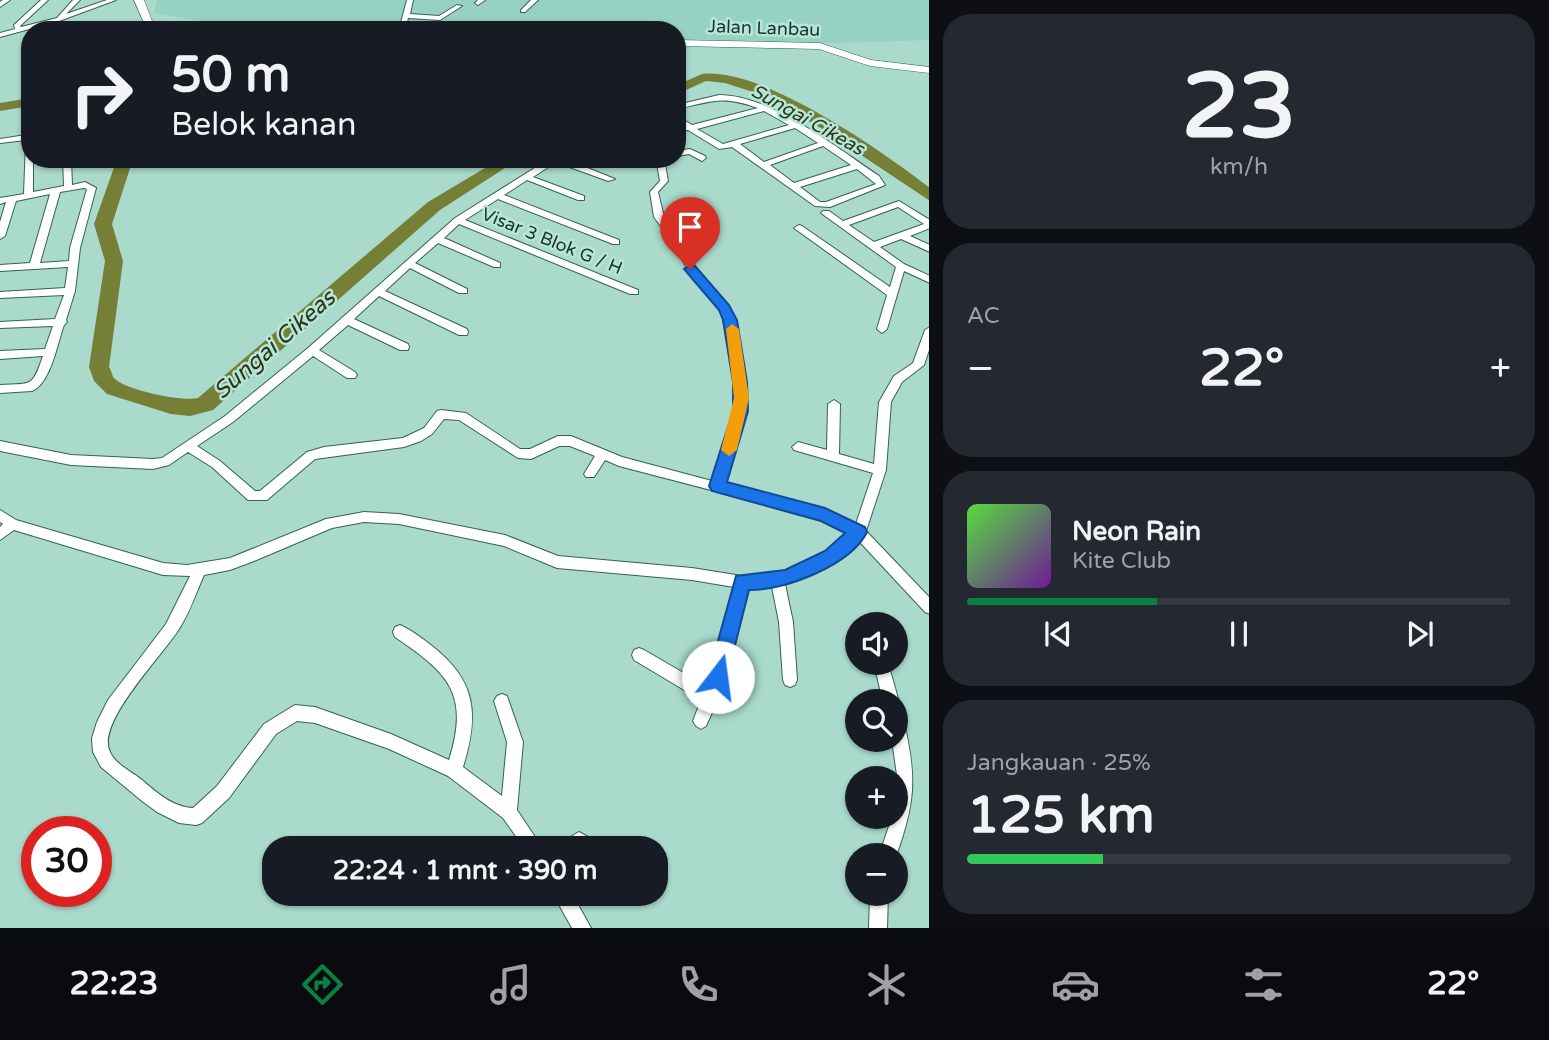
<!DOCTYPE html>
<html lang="id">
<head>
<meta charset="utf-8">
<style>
  :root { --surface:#171b24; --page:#242831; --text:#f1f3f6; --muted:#9ea1a6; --line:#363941; --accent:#0b8043 }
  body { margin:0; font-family:"Varela Round",sans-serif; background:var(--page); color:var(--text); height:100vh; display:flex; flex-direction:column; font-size:26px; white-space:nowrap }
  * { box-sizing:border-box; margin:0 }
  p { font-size:23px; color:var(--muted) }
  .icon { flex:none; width:38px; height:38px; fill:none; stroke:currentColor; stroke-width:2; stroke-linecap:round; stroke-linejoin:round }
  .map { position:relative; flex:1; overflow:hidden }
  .sheet { display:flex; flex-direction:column; gap:14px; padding:14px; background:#0d0f14; width:620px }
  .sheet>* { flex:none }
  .guide { position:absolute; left:21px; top:21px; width:665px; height:147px; border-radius:28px; box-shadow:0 2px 5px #0004; background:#171b24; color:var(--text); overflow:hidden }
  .controls { position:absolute; left:845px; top:612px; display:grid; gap:14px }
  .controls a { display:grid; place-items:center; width:63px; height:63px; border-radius:50%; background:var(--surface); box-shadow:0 2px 5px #0004; font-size:35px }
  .speed { position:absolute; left:21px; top:816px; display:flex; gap:14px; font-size:35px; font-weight:700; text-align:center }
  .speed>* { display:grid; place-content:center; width:91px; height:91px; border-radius:50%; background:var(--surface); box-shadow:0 2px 5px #0004; line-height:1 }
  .speed .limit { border:10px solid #d22; background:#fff; color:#111 }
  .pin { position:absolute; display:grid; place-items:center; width:60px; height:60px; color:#fff; margin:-72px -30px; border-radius:50% 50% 50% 0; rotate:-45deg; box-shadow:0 0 7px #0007 }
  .pin .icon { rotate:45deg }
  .me { position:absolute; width:77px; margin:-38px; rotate:15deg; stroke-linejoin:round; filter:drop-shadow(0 0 5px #0008) }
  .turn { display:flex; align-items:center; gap:24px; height:147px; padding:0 35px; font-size:32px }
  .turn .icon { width:91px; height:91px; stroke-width:2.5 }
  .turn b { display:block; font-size:49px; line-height:60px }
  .big { font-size:52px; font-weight:700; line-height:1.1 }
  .sheet .widget { flex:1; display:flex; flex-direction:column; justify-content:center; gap:10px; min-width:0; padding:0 24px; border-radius:28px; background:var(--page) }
  .sheet .dial { align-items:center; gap:0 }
  .dial b { font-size:91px; line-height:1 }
  .song { display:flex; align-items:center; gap:21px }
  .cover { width:84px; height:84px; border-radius:10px; background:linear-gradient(135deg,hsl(110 70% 55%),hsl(280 70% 35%)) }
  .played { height:7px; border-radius:4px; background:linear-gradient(90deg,var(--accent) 35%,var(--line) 35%) }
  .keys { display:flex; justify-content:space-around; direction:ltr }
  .heat { display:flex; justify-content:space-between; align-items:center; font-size:38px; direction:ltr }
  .charge { height:10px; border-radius:5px; background:linear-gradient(90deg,#34c759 25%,var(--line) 0) }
  .trip { position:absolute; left:262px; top:836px; width:406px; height:70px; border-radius:28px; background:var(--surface); box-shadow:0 2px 5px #0004; font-weight:700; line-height:70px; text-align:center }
  .dock { display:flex; height:112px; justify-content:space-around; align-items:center; background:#090b0e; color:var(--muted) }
  .dock .icon { width:49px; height:49px }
  .dock .on { color:var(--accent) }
  .dock b { font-size:32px; color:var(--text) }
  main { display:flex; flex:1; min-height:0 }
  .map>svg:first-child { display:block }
  .built { fill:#96d1c1 }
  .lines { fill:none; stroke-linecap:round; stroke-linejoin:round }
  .river { fill:#757f36; fill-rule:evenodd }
  .street-casing { stroke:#336156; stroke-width:2 }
  .secondary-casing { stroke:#336156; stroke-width:1 }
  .street { fill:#fff; fill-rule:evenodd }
  .secondary { fill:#fff; fill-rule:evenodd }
  .route { fill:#1a73e8; stroke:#114b97; stroke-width:2 }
  .slow { fill:#f59e0b }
  .labels { text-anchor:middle; stroke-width:5; stroke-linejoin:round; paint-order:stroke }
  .far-street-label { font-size:18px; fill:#1d312c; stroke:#b5e7d9 }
  .far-water-label { font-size:19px; font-style:italic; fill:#303414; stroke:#b5e7d9 }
  .water-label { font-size:23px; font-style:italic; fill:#303414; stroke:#b5e7d9 }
</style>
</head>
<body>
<main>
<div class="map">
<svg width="930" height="928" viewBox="0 0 930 928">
  <rect width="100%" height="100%" fill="#a9dacc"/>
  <path class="built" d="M157 0H929L930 40 677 48V30H248L154 13Z"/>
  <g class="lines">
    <path class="river" d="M702 74C763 67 882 151 930 188V201L816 125 750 91 725 83 706 81 677 94V85Z
      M30 98V106L0 111V103Z
      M117 159H133L112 224 123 261 109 367C110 368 113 376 113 377 123 390 182 402 198 398L428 202 500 159H519L440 210 213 410 190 416 171 414 107 394 94 381 89 367 105 261 94 224Z"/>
    <defs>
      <path id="street" d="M3 0H10L0 7V2Z
        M41 0H48L20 26 21 27 57 18 73 0H80L66 14 107 0H116L59 21 0 37V33L15 29 14 25Z
        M407 0H413L410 14 439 16 457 5 462 6 440 20 408 18 405 30H399Z
        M478 0H485L478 5 475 3Z
        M531 0H538L525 12H521V10Z
        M719 95C771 95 837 148 879 176L885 185 830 207 815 206 732 147 719 149 688 130 677 131V127L683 126 677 122V116L692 125 758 108C722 95 713 101 677 109V105ZM764 111 789 125 723 144 697 129ZM795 128 818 143 764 162 740 144ZM823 146 851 165 794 183 770 165ZM857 169 876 184 826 202H820L800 187Z
        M27 131H30V159H33V192L64 186 63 159H71L72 185 85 182 96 188 80 248 75 291 66 320 67 322 64 325C57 344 51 383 32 391L0 393V385C32 383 32 388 43 356L0 359V351L45 349 53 326 0 328V322L55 319 64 295 0 298V292L65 288 68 267 0 271V265L30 263 50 194 16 201 5 236 0 239V222L6 202 0 204V198L24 194 26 140 0 143V139L26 135ZM84 188 87 189 70 248 69 261 40 263 60 192Z
        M690 149 705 156 706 158 702 161 689 154 677 156V151Z
        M549 159H565L615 179 608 181 556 162 533 177 584 196V200H578L527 180 504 195 619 240V244H613L498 199 465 220 638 290V294H630L459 224 444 238 500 263V267H494L438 243 415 263 467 289V293H459L410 268 385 291 467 329 468 332 467 335H459L379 296 354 319 408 344 409 347 408 350H400L348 325 319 350 355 372 357 375 355 378H347L313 356 233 422 197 446 220 461 255 491H260L307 452 324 447 403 438 424 428 437 411 441 410 466 413 520 449H530L558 436H571L622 457 712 481 734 411V382L728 331 720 310 692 278 674 244 654 217 650 192 660 181 657 164 659 159H667L665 164 668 181 658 192 664 217 684 244 699 275 729 307 738 331 746 382V411L724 484 825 510 856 524 873 473 794 450 792 447 798 442 827 450 828 404 834 400 840 404 839 454 874 464 879 402 894 376 913 363 925 330 930 327V347L924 365 902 382 891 402 886 470 866 531 930 598V614L925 612 858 540C840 563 811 572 785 584L793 622 797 680 795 685 790 687 785 685 783 680 779 622 772 587 747 588 719 697 706 726 701 729 696 726 693 721 701 700 634 660 632 655 634 650 639 648 644 650 706 686 734 587 692 580 557 568 504 546 399 524 364 522 332 528 254 561 230 570 204 575C196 593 190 612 179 629 164 654 95 723 110 752 115 764 132 772 142 780 157 793 173 807 193 808L217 786 264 724 295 705 315 707 391 734 449 760C470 693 448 673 395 637L393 632 395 627 400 625C411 630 422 638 432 646 477 681 479 715 463 767L502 796 507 742 494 701 497 696 502 694 507 696 523 742 517 810 543 849H525L503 818 448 776 389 749 315 723 297 721 276 734 229 798 202 823 196 825 179 823 157 812 142 801 101 767 93 752 92 738 97 722 108 700 166 624 190 576 163 575 14 530 0 540V527L3 524 0 522V510L16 520 163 563 187 565 230 558 326 519 364 512 399 514 505 535 558 556 692 568 742 576 777 575 827 552 841 542 849 533 822 519 619 466 605 460 594 477H586L584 474 595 456 570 446H559L531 459 518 458 459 420 444 419 432 434 421 441 404 447 315 459 267 500H248L212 467 188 452 169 465 153 469 71 465 0 451V441L71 455 153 459 162 458 225 416 308 348 455 218Z
        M899 201 930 220V228L910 236 930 245V252L901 239 880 247 904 264 930 276V283L904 271 887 329 882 333 877 329 887 295 794 228 799 225 802 226 890 287 896 267 821 213 823 211H829L843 221ZM898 207 924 224 874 242 849 225Z
        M874 663H888L899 702 896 707V702H883Z
        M896 715 901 718 904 723C917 777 915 804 896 856H879L892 817H896L897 775 892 740H896Z
        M579 832 599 843 601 849H558L560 843Z
        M553 894H572L591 928H572Z
        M870 894H888L887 928H869Z"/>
      <path id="secondary" d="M134 0H144L152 21 167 30H154L145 25Z
        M677 40 820 43 871 60 930 67V73L870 66 819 49 677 46Z"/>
    </defs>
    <use href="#street" class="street-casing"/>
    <use href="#secondary" class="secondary-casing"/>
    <use href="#street" class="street"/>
    <use href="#secondary" class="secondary"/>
  </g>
  <path class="route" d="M690 265 695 266 729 305 737 320 747 382 748 411 727 482 825 508 865 527 867 532C851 565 784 591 749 590L727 677 724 683 718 686 711 683 708 677 736 576 785 570 825 551 845 533 821 521 712 491 709 486 733 411V382L723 320 719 310 684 269Z"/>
  <path class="slow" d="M732 324 739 329 749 398 737 450 729 456 721 450 734 398 726 329Z"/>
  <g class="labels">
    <g class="far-street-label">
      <text transform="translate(764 28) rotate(2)" y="6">Jalan Lanbau</text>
      <text transform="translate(552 241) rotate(22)" y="6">Visar 3 Blok G / H</text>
    </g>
    <g class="far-water-label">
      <text transform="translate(808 119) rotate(29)" y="7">Sungai Cikeas</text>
    </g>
    <g class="water-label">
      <text transform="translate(274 344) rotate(-41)" y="8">Sungai Cikeas</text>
    </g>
  </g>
</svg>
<div class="controls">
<a><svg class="icon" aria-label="sound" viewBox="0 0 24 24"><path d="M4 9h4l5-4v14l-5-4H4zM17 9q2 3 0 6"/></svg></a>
<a><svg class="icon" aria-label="search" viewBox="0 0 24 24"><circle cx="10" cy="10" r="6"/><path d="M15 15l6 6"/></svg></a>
<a>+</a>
<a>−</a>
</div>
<div class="speed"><div class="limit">30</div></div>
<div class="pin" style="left:690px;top:269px;background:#d93025"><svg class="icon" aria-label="arrive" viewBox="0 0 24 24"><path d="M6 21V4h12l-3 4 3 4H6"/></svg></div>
<svg class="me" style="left:718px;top:677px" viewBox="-20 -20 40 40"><circle r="19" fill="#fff"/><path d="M0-13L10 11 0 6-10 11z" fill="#1a73e8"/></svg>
<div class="trip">22:24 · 1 mnt · 390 m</div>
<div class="guide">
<div class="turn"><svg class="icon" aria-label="right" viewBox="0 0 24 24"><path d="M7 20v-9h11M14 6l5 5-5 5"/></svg><div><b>50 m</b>Belok kanan</div></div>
</div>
</div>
<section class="sheet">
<div class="widget dial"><b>23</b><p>km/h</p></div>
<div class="widget"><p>AC</p>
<div class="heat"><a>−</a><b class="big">22°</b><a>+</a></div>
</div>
<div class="widget">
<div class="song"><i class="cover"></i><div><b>Neon Rain</b><p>Kite Club</p></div></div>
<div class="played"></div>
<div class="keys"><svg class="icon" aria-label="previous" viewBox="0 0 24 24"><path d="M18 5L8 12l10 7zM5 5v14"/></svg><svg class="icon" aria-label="pause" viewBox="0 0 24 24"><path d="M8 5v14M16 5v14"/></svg><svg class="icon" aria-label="next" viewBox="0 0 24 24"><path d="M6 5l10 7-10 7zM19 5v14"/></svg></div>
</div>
<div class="widget"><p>Jangkauan · 25%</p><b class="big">125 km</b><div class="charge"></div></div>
</section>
</main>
<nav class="dock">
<b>22:23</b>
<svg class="icon on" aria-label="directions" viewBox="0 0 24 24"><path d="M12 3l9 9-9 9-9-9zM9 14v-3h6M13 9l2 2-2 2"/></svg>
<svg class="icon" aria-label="music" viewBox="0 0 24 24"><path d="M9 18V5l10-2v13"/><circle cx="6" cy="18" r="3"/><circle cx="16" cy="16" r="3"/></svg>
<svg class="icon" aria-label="phone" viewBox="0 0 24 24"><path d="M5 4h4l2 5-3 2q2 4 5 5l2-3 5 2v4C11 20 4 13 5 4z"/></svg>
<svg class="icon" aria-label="climate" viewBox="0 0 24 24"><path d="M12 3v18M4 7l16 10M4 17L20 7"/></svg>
<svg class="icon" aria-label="car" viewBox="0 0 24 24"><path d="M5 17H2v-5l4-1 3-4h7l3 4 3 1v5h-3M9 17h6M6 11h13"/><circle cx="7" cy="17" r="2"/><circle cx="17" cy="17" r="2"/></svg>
<svg class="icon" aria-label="filters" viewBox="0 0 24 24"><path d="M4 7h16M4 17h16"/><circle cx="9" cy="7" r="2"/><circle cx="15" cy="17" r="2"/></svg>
<b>22°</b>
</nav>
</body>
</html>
